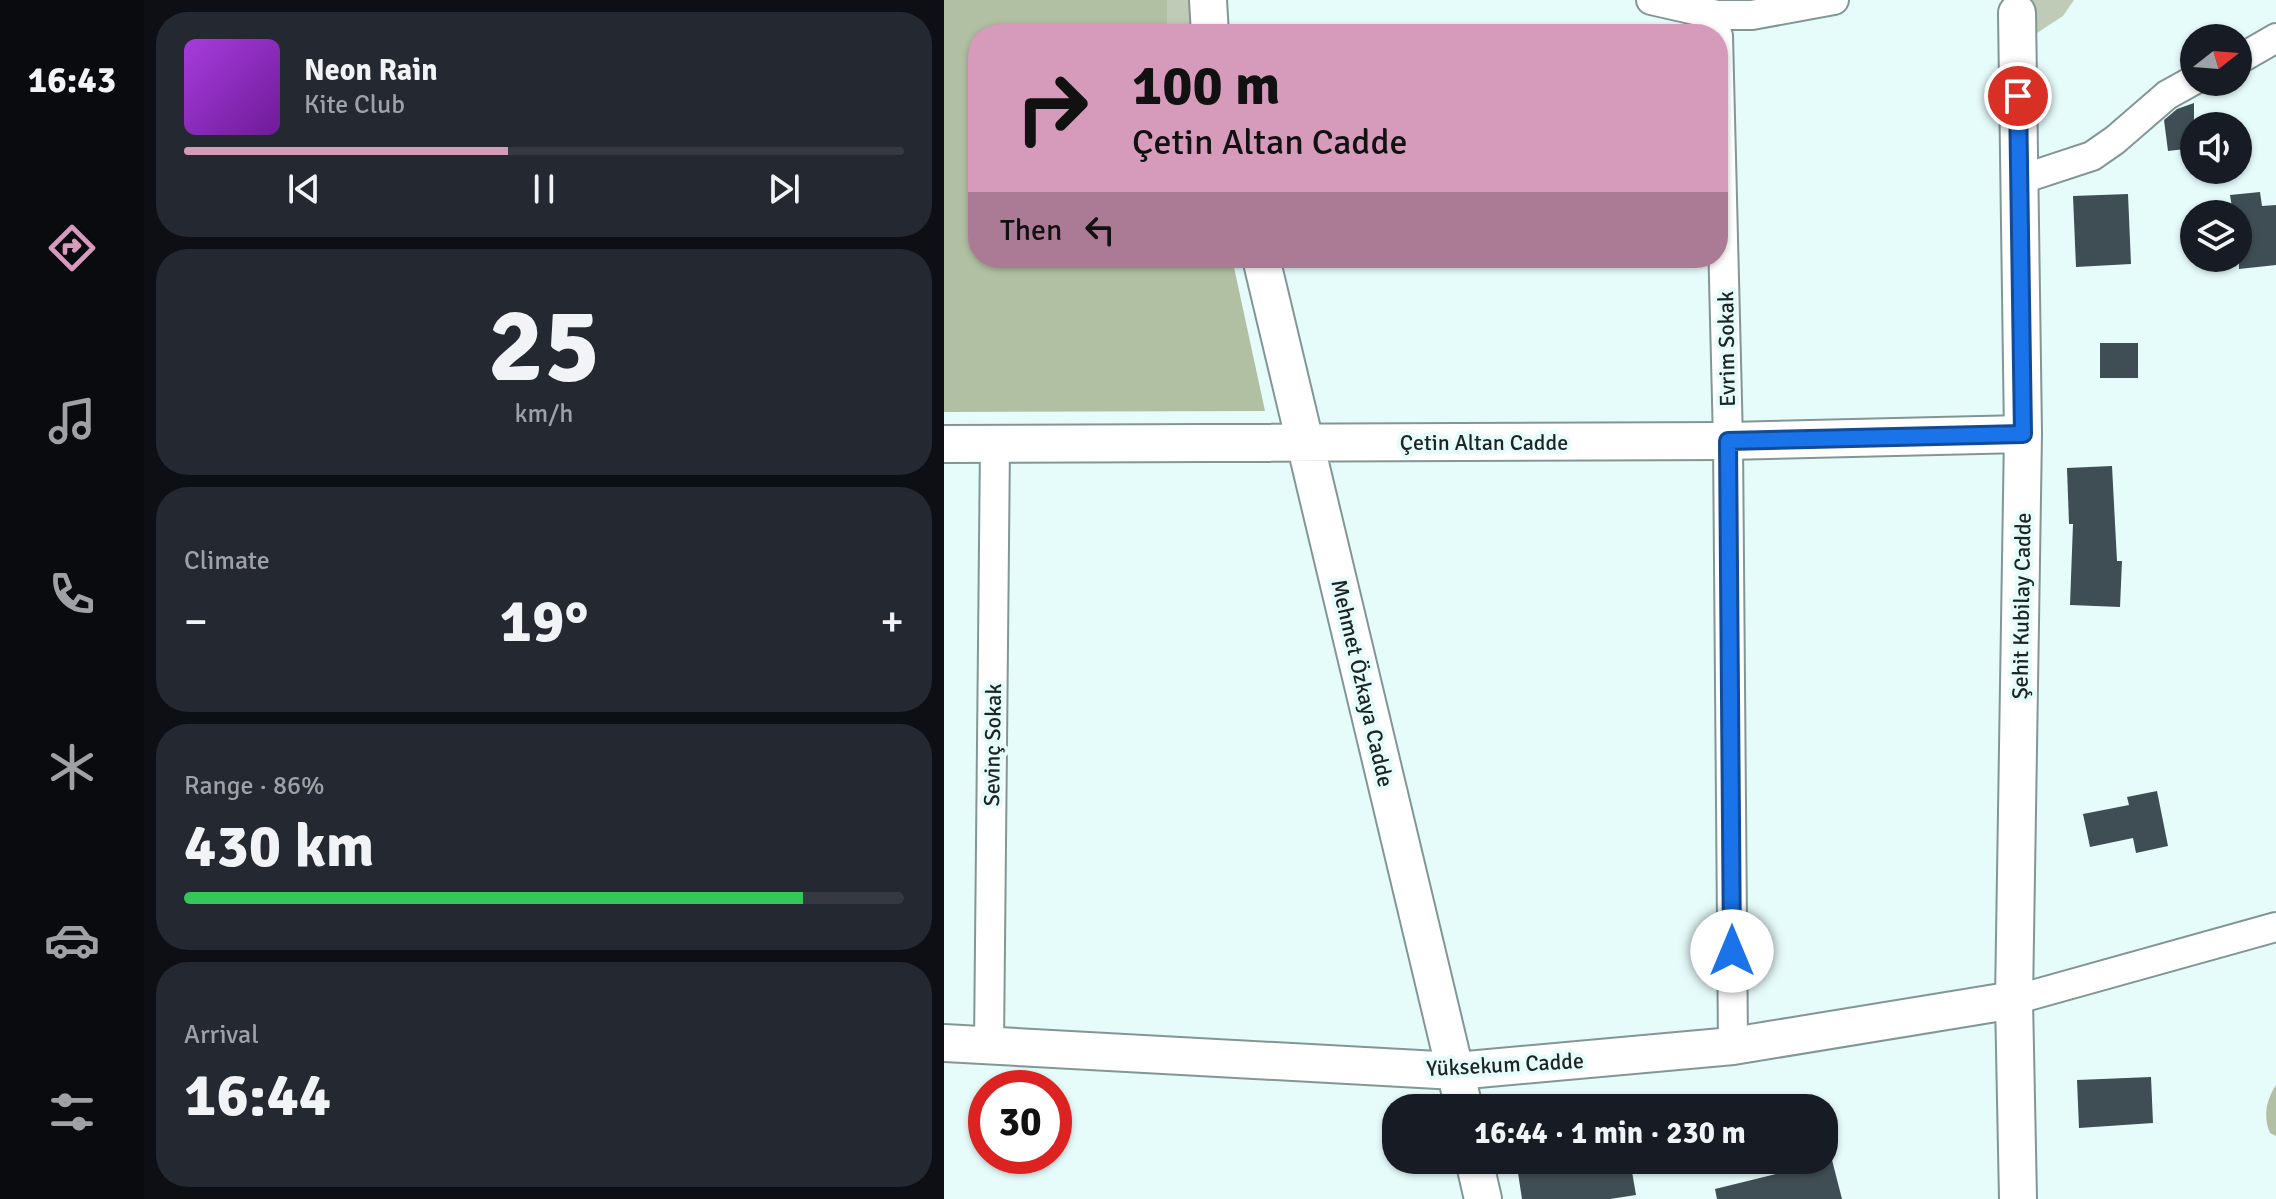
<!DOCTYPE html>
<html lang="en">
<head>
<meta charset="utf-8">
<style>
  :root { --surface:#171b24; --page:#242831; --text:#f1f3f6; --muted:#9ea1a6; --line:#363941; --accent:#d69abb }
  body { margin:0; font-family:Signika,sans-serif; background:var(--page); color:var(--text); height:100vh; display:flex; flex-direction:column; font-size:30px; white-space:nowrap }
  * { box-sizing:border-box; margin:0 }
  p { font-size:26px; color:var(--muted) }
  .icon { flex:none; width:44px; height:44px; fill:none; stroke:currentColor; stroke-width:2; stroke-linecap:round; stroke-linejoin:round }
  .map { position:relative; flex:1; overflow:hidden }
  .details { display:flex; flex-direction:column; gap:12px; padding:12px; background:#0d0f14; width:800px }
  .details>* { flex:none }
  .hud { position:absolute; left:24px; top:24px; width:760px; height:244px; border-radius:32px; box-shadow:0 2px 6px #0004; background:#d69abb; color:#111; overflow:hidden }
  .needle { width:52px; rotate:73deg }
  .buttons { position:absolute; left:1236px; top:24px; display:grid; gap:16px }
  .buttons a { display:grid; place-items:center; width:72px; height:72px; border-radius:50%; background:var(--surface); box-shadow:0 2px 6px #0004; font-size:40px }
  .speed { position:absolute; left:24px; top:1070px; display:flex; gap:16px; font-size:40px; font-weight:700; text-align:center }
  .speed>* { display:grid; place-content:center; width:104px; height:104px; border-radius:50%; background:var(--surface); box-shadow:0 2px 6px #0004; line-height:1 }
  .speed .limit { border:12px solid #d22; background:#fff; color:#111 }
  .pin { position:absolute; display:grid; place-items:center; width:68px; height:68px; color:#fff; margin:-34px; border:4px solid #fff; border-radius:50%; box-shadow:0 2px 8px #0007 }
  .me { position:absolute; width:88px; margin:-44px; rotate:0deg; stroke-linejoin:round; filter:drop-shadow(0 0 6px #0008) }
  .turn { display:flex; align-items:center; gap:28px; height:168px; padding:0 32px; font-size:36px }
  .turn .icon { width:104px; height:104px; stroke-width:2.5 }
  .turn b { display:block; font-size:56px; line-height:68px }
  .then { display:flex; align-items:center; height:76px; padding:0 32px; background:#0003; gap:16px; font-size:30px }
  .big { font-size:60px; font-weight:800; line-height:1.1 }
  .details .widget { flex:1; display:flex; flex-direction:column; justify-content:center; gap:12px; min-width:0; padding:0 28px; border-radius:32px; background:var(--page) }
  .details .dial { align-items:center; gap:0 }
  .dial b { font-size:104px; line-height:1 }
  .song { display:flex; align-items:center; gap:24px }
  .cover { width:96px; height:96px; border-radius:12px; background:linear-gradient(135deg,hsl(280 70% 55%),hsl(280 70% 35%)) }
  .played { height:8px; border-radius:4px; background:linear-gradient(90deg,var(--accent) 45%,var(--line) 45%) }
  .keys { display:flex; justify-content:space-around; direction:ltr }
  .heat { display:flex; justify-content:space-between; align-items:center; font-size:44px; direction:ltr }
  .charge { height:12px; border-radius:6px; background:linear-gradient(90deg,#34c759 86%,var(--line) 0) }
  .trip { position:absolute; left:438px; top:1094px; width:456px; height:80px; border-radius:32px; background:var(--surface); box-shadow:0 2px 6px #0004; font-weight:800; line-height:80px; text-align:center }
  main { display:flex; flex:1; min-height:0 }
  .tab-bar { display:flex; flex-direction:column; width:144px; justify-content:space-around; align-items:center; background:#090b0e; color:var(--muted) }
  .tab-bar .icon { width:56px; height:56px }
  .tab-bar .on { color:var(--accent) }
  .tab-bar b { font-size:36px; color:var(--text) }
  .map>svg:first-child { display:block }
  .green { fill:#c0cbb7 }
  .forest { fill:#b1c0a3 }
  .building { fill:#3f4e55 }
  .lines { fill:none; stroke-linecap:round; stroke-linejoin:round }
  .minor-casing { stroke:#829695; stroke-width:32 }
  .tertiary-casing { stroke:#829695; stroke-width:40 }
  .minor { stroke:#fff; stroke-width:28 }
  .tertiary { stroke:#fff; stroke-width:36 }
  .route-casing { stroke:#114b97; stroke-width:20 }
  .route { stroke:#1a73e8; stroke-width:14 }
  .labels { text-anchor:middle; stroke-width:8; stroke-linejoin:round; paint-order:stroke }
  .street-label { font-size:22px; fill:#1c2424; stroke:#e6fcfb }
</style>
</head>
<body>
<main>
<nav class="tab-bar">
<b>16:43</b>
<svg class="icon on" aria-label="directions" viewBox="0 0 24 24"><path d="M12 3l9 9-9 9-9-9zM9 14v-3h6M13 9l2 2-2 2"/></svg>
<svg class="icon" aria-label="music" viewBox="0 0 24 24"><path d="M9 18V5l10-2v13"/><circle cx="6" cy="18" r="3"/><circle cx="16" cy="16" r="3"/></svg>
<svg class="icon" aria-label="phone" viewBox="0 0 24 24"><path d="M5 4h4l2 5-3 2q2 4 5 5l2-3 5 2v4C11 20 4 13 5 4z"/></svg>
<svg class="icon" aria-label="climate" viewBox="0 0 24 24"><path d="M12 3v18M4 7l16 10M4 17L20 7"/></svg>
<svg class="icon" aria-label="car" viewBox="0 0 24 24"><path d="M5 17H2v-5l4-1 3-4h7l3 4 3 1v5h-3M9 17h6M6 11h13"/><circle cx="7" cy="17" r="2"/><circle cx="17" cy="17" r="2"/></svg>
<svg class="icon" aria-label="filters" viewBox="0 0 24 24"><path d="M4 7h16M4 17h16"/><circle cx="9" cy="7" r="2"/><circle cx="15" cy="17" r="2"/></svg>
</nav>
<section class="details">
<div class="widget">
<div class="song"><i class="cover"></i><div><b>Neon Rain</b><p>Kite Club</p></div></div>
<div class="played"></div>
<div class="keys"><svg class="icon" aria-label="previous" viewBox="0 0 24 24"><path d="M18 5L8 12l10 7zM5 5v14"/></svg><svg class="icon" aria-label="pause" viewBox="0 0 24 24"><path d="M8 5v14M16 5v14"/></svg><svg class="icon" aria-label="next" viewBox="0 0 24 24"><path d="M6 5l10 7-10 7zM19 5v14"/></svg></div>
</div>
<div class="widget dial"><b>25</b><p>km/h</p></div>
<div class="widget"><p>Climate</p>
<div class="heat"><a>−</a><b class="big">19°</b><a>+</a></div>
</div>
<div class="widget"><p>Range · 86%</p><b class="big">430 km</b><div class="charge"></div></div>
<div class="widget"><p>Arrival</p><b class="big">16:44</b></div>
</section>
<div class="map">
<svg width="1332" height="1199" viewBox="0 0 1332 1199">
  <rect width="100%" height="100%" fill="#e6fcfb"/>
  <path class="green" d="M223 0H246L248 34H223Z
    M1082 0H1130L1119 16 1090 35Z"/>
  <path class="forest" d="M0 0H223V34H34V258H288L321 411 0 412Z
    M1332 1085V1136L1326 1133C1319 1117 1322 1100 1332 1085Z"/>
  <path class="building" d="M1250 103V148L1224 151 1220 120 1233 109Z
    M1316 192 1318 206 1332 205V265L1295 269 1294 214H1289L1286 195Z
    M1184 194 1187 264 1132 267 1129 196Z
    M1156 343H1194V378H1156Z
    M1168 466 1173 561H1178L1176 607 1126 605 1129 524H1125L1123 468Z
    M1213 791 1224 846 1192 853 1189 838 1146 847 1139 814 1185 805 1183 797Z
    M1207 1077 1209 1123 1135 1128 1133 1080Z
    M572 1160H686L692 1195 666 1199H578Z
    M888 1160 898 1199H773L771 1189Z"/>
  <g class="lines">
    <defs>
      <path id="minor" d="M707 0 773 15H808L890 0
        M774 36 784 441 789 1046
        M1294 60 1332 38
        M1075 180 1148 156 1171 140 1223 95 1250 80
        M1070 1000 1332 927
        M45 1045 51 444"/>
      <path id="tertiary" d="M264 0 266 34
        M1073 13 1079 434 1070 1000 1074 1199
        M317 258 520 1108
        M0 444 784 441 1079 434
        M0 1043 512 1071 789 1046 1070 1000
        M530 1160 539 1199"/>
    </defs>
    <use href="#minor" class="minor-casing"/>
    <use href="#tertiary" class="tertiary-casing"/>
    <use href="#minor" class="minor"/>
    <use href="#tertiary" class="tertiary"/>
  </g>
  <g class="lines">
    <defs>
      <path id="route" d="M788 951 784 441 1079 434 1074 96"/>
    </defs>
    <use href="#route" class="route-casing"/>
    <use href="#route" class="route"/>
  </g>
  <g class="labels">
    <g class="street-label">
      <text transform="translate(782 349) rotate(-91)" y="8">Evrim Sokak</text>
      <text x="540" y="450">Çetin Altan Cadde</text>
      <text transform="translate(1077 606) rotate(-89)" y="8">Şehit Kubilay Cadde</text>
      <text transform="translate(419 683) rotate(77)" y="8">Mehmet Özkaya Cadde</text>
      <text transform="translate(48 745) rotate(-89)" y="8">Sevinç Sokak</text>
      <text transform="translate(561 1064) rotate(-3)" y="8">Yüksekum Cadde</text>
    </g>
  </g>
</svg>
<div class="buttons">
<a><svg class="needle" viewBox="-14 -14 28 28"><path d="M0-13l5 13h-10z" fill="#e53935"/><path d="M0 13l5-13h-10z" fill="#9ea1a6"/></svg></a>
<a><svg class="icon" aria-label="sound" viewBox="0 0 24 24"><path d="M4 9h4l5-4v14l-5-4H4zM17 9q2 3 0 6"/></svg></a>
<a><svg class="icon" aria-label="layers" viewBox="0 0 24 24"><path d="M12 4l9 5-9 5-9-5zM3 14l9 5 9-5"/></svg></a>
</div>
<div class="speed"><div class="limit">30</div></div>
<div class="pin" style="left:1074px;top:96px;background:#d93025"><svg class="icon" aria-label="arrive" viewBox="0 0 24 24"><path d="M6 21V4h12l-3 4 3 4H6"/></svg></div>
<svg class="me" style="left:788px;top:951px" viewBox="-20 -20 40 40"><circle r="19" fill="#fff"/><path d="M0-13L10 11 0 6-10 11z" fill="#1a73e8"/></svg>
<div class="trip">16:44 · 1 min · 230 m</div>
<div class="hud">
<div class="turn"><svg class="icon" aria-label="right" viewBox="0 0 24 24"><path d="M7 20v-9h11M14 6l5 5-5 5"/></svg><div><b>100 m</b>Çetin Altan Cadde</div></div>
<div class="then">Then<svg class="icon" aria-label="left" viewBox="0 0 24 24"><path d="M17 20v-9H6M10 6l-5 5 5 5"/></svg></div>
</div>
</div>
</main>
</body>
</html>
